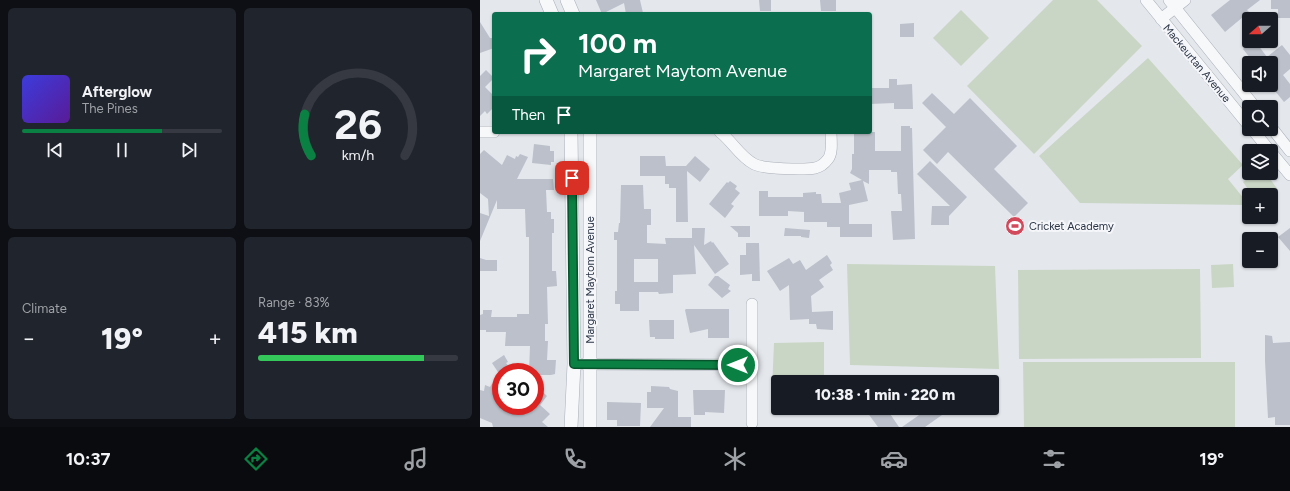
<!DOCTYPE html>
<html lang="en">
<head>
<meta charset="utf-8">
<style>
  :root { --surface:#171b24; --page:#20242c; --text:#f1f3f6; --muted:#9ea1a6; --line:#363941; --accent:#0b8043 }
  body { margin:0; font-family:Figtree,sans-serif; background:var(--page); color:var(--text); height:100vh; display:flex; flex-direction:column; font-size:15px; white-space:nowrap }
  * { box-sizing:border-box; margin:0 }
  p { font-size:13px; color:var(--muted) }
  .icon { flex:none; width:22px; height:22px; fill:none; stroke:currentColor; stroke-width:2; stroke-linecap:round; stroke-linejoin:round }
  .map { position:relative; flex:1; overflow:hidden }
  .details { display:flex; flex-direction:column; gap:8px; padding:8px; background:#0d0f14; width:480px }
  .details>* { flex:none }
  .guide { position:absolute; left:12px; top:12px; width:380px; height:122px; border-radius:4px; box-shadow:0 1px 3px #0004; background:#0b6e4f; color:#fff; overflow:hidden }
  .needle { width:26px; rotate:249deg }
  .tools { position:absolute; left:762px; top:12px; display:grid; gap:8px }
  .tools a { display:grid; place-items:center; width:36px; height:36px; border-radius:4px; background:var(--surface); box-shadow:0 1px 3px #0004; font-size:20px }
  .speed { position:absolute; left:12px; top:363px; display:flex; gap:8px; font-size:20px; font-weight:700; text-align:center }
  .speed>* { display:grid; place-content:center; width:52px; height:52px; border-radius:50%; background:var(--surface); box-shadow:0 1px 3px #0004; line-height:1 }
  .speed .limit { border:6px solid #d22; background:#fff; color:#111 }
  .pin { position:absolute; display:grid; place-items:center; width:34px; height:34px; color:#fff; margin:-17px; border-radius:8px; box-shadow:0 2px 6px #0006 }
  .me { position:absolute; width:44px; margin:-22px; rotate:270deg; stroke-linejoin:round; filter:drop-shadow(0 0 3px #0008) }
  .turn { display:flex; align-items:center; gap:14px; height:84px; padding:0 20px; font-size:18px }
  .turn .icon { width:52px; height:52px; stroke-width:2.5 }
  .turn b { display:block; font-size:28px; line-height:34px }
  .then { display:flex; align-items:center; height:38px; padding:0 20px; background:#0003; gap:8px; font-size:15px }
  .big { font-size:30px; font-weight:800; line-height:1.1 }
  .details .widget { flex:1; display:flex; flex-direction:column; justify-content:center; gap:6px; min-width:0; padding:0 14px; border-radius:6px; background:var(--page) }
  .details .dial { align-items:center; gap:0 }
  .dial svg { height:104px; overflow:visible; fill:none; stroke:var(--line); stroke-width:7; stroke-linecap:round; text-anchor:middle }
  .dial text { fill:var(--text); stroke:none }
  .song { display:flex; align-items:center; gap:12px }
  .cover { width:48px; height:48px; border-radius:6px; background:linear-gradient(135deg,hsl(240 70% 55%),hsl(270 70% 35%)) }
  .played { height:4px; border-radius:2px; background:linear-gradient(90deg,var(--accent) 70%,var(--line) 70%) }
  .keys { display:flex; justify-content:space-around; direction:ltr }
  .heat { display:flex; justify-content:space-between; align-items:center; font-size:22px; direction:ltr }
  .charge { height:6px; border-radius:3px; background:linear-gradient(90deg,#34c759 83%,var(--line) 0) }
  .details .tiles { flex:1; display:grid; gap:8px; grid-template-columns:repeat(2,1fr) }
  .trip { position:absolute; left:291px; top:375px; width:228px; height:40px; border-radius:4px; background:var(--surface); box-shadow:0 1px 3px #0004; font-weight:800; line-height:40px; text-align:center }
  .menu { display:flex; height:64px; justify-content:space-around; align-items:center; background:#090b0e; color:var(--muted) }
  .menu .icon { width:28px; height:28px }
  .menu .current { color:var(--accent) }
  .menu b { font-size:18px; color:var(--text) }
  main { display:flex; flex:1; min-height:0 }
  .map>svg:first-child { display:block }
  .green { fill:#c9d6c5 }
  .building { fill:#bbc0ca; fill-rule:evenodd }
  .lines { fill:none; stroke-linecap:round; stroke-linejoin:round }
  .minor-casing { stroke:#a9aeb7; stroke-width:12 }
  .tertiary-casing { stroke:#a9aeb7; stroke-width:14 }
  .minor { stroke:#f7f8fa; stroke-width:11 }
  .tertiary { stroke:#f7f8fa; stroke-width:13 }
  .route-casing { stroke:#07532c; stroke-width:10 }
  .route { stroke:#0b8043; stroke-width:7 }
  .labels { text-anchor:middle; stroke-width:4; stroke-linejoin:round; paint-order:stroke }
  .street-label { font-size:11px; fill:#2b3445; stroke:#f4f6f9 }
  .poi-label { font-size:11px; fill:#2b3445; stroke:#f4f6f9; text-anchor:start }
</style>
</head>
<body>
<main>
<section class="details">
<div class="tiles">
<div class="widget">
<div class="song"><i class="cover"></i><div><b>Afterglow</b><p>The Pines</p></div></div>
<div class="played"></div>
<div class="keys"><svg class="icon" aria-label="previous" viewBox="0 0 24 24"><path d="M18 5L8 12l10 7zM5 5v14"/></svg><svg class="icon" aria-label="pause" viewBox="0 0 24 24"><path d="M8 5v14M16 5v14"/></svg><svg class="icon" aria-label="next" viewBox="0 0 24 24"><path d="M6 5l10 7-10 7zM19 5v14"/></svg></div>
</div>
<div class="widget dial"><svg viewBox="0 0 100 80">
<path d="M14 69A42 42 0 1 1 86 69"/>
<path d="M14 69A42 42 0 0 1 9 37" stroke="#0b8043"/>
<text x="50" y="56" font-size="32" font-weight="700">26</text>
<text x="50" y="72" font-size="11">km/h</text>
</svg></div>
<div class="widget"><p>Climate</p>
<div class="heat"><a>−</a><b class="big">19°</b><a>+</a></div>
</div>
<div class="widget"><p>Range · 83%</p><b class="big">415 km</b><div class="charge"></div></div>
</div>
</section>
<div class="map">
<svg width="810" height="427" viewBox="0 0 810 427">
  <rect width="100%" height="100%" fill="#e4e7ec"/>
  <path class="green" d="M573 0H617L662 46 554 154 487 86Z
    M481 10 509 38 481 66 453 38Z
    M668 58 763 165 748 179 769 205 600 203 559 156Z
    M776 173H786L798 190 791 195H772L763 182Z
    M367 264 515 266 519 369 370 365Z
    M753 264 754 287 732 288 731 265Z
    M720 269 721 358 539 359 538 270Z
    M344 342V382H298V389H292L294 343Z
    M543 362H755V427H544Z"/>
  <path class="building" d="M116 0H160L163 13 146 14 144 3 122 14Z
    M279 0H291V11H280Z
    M340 0H356V11H341Z
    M750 0H780L767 10 769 12 745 32 731 15Z
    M791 0H810V18H798V9H791Z
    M0 22 10 38H12L14 42V48L0 53Z
    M434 23V37H420V24Z
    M773 41H775L787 57 802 45 810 55V69L803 75 810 84V97L804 102 791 86V63H774L763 49Z
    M6 70 14 78 5 87 14 96V107L7 114 5 111 0 116V76Z
    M409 79H417V85L432 84 433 109H414V103L390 104V88H409Z
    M452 93 474 114 490 98 537 146 514 169 548 203 534 217 468 152 457 164 443 150 466 127 442 103Z
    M421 126H430V128H432L435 239 413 240 411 211H422L421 194H418L417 172H411V170H389V184L383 181 388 201 369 205V224H392V237H360V227H347V222H324V212L308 211V216H279V191H288V197H323V193L336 192V194H341L342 203H361L359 193 371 190 369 183 382 180 370 173 372 169V154H374V132H395V151H421Z
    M54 144 70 146V151H74V162H71V165L52 163Z
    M4 150 22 165 27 155 35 159 36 156 38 157 40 154 48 157 37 179H73L74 190H66L67 212H71V219H74V233H72V271H76L77 286 67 287 68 324H65V341H68L67 360H76L75 374 71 375H55V372H49L50 346H25L26 332H6V330H0V315L3 314V310H12L11 317H37V314H49V237H46L45 209H17V200L0 241V213L9 216 8 199 0 193V154Z
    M160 156H185L186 166H206L215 156 230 169 220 182 207 171 208 222H196V188H189V184H185V176H160Z
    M450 161 487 197 469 216V225H451L452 206H470L437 174Z
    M250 181 257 186 255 189 260 193 251 204 254 206 245 218 229 204 247 182 248 183Z
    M141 185H163L164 209H171V225H167V243L186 244 185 238H212V228H225L224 245 231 241 232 243 233 242 249 264 235 274 214 245 216 274 193 275V293L179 294 178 292H159V311H140V304H135V291H137V240H134V232H138L139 223H140ZM154 259H178V282H154Z
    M250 226H270V237H258V233Z
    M305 228 330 230 329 238 321 237V236H304Z
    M810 228V251L798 237Z
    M266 243H279L280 281H272V274L260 275V255H266Z
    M347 255 352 263 350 265 353 270 339 280 344 287 331 296 332 312 353 311V330L337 329 336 324H329V319L310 320 309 285 300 291 287 271 309 258 313 264 320 260 326 270Z
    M0 258 6 260H17V271H0Z
    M235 276H238L250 285 248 289 251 291 242 298 228 285Z
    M206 309H249V338H228V329L210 333 205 310Z
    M169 320H194V339H175V337H170Z
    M785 335 792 336 793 343 810 342V425H795V417L788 418 785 361Z
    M24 355 28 362 26 363 30 368 24 372H21L20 375 12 363Z
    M12 384 20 387 21 406H55V385L67 396 60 405 70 414 62 422 68 427H13L12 423 0 418V390L4 391 5 385 10 387Z
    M171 386 189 387 190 389 198 391V417H211V427H170L184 408H167V392H171Z
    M213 390H245L244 413 225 412V415H214Z
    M127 402 161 403 160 426H137V420H127Z
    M384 408H406L419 427H398Z
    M439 408H472L445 427H422L442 413Z"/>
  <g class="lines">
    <defs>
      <path id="minor" d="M666 0 769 126
        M689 0 775 107
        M681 19 705 0
        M791 127 810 151
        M772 129 790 151
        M0 132H14
        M240 132C252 141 260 157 274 164 282 169 325 170 335 168 340 167 345 163 348 159 353 153 351 140 351 132
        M791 152 810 175
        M94 364 272 365
        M272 423V304"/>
      <path id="tertiary" d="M66 0 72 14
        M87 0 93 14
        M110 132V427
        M91 427 94 364 91 132"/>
    </defs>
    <use href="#minor" class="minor-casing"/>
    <use href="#tertiary" class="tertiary-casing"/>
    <use href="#minor" class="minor"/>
    <use href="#tertiary" class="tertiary"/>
  </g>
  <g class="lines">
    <defs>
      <path id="route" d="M92 178 94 364 258 365"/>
    </defs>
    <use href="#route" class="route-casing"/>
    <use href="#route" class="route"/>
  </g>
  <defs>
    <symbol id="stadium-disc" viewBox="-11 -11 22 22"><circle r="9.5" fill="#d1495b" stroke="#f4f6f9"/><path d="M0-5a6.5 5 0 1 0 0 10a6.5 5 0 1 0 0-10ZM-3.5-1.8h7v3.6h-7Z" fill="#fff"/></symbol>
  </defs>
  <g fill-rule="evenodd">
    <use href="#stadium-disc" x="524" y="215" width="22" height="22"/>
  </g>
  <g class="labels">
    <g class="street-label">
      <text transform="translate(717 63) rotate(50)" y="4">Mackeurtan Avenue</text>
      <text transform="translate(110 280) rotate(-90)" y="4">Margaret Maytom Avenue</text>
    </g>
    <g class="poi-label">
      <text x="549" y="230">Cricket Academy</text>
    </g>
  </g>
</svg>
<div class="tools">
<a><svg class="needle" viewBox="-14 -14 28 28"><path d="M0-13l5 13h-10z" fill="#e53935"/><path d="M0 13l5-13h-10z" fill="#9ea1a6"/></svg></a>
<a><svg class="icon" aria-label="sound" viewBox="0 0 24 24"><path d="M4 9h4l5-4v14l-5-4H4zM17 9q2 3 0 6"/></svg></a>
<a><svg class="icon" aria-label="search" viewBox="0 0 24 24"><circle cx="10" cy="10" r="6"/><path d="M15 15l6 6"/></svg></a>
<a><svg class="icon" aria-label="layers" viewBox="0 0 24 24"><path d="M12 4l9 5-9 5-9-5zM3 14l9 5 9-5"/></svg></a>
<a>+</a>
<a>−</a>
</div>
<div class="speed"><div class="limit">30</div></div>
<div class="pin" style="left:92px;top:178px;background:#d93025"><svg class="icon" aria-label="arrive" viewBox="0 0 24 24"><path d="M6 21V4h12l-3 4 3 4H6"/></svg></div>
<svg class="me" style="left:258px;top:365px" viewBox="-20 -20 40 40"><circle r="17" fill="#0b8043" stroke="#fff" stroke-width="3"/><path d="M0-11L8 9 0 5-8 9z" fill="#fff"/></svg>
<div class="trip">10:38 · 1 min · 220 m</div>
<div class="guide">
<div class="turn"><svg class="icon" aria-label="right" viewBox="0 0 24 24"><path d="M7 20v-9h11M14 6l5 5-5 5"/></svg><div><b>100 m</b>Margaret Maytom Avenue</div></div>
<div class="then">Then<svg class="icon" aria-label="arrive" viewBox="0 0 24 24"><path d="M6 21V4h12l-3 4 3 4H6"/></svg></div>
</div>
</div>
</main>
<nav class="menu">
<b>10:37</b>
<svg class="icon current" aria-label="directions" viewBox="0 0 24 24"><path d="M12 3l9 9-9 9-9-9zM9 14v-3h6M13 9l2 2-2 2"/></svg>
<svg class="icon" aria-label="music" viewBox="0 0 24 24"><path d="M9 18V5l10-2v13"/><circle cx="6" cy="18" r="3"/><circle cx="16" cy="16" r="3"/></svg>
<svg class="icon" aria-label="phone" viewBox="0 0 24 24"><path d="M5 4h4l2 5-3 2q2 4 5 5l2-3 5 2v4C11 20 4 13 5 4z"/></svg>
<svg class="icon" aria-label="climate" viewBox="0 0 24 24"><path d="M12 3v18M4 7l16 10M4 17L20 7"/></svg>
<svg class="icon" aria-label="car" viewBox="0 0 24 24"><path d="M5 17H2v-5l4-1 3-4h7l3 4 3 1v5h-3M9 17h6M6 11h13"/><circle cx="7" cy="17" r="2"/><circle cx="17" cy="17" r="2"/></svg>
<svg class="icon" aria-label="filters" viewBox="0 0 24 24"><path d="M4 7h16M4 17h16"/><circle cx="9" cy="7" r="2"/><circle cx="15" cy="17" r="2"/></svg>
<b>19°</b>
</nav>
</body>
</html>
